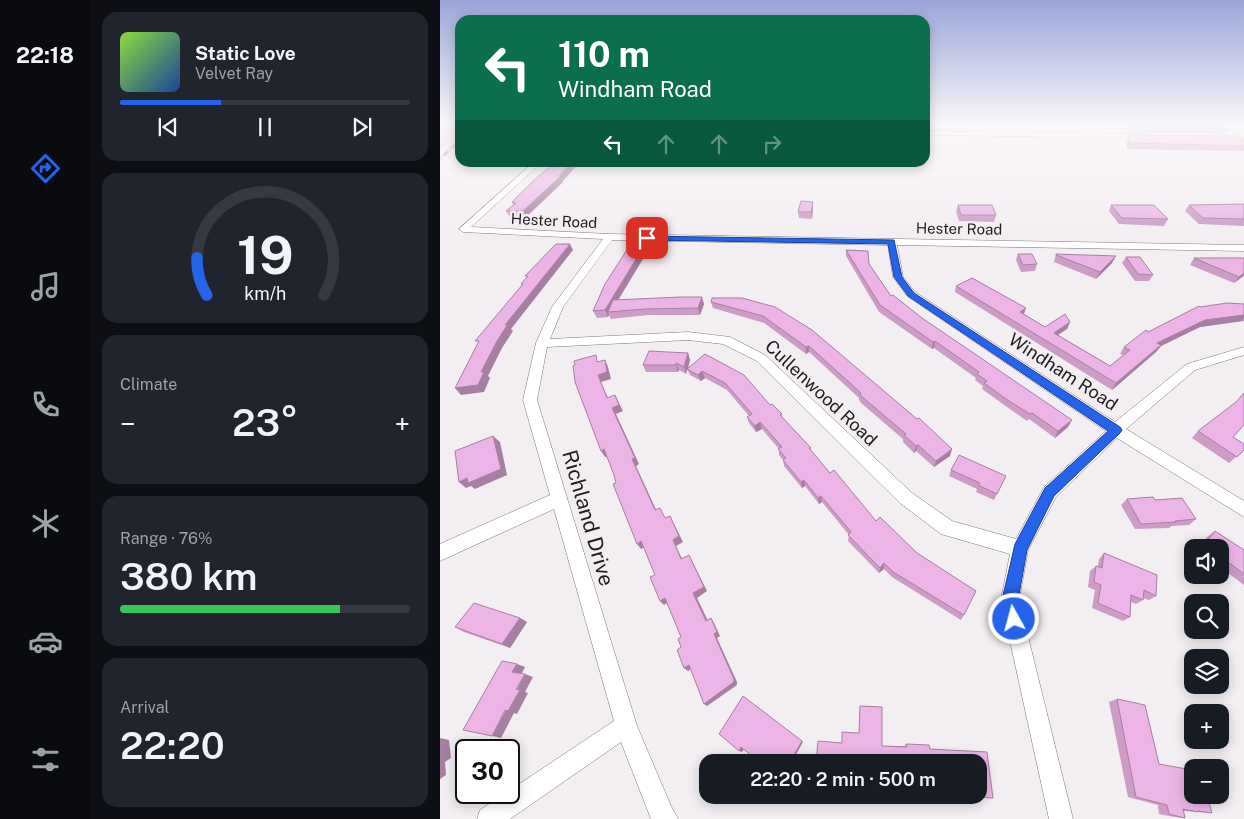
<!DOCTYPE html>
<html lang="en">
<head>
<meta charset="utf-8">
<style>
  :root { --surface:#171b24; --page:#20242c; --text:#f1f3f6; --muted:#9ea1a6; --line:#363941; --accent:#2563eb }
  body { margin:0; font-family:"Public Sans",sans-serif; background:var(--page); color:var(--text); height:100vh; display:flex; flex-direction:column; font-size:19px; white-space:nowrap }
  * { box-sizing:border-box; margin:0 }
  p { font-size:16px; color:var(--muted) }
  .icon { flex:none; width:28px; height:28px; fill:none; stroke:currentColor; stroke-width:2; stroke-linecap:round; stroke-linejoin:round }
  .map { position:relative; flex:1; overflow:hidden }
  .drawer { display:flex; flex-direction:column; gap:12px; padding:12px; background:#0d0f14; width:350px }
  .drawer>* { flex:none }
  .guide { position:absolute; left:15px; top:15px; width:475px; height:152px; border-radius:15px; box-shadow:0 2px 12px #0003; background:#0b6e4f; color:#fff; overflow:hidden }
  .controls { position:absolute; left:744px; top:539px; display:grid; gap:10px }
  .controls a { display:grid; place-items:center; width:45px; height:45px; border-radius:10px; background:var(--surface); box-shadow:0 2px 12px #0003; font-size:25px }
  .speed { position:absolute; left:15px; top:739px; display:flex; gap:10px; font-size:25px; font-weight:700; text-align:center }
  .speed>* { display:grid; place-content:center; width:65px; height:65px; border-radius:50%; background:var(--surface); box-shadow:0 2px 12px #0003; line-height:1 }
  .speed .limit { border:2px solid #111; border-radius:8px; background:#fff; color:#111 }
  .pin { position:absolute; display:grid; place-items:center; width:42px; height:42px; color:#fff; margin:-21px; border-radius:10px; box-shadow:0 2px 8px #0006 }
  .me { position:absolute; width:55px; margin:-28px; rotate:353deg; stroke-linejoin:round; filter:drop-shadow(0 0 4px #0008) }
  .turn { display:flex; align-items:center; gap:18px; height:105px; padding:0 20px; font-size:22px }
  .turn .icon { width:65px; height:65px; stroke-width:2.5 }
  .turn b { display:block; font-size:35px; line-height:42px }
  .lanes { display:flex; align-items:center; height:48px; padding:0 20px; background:#0003; justify-content:center; gap:25px; direction:ltr }
  .lanes .off { opacity:.35 }
  .big { font-size:38px; font-weight:600; line-height:1.1 }
  .drawer .tile { flex:1; display:flex; flex-direction:column; justify-content:center; gap:8px; min-width:0; padding:0 18px; border-radius:15px; background:var(--page) }
  .drawer .dial { align-items:center; gap:0 }
  .dial svg { height:130px; overflow:visible; fill:none; stroke:var(--line); stroke-width:7; stroke-linecap:round; text-anchor:middle }
  .dial text { fill:var(--text); stroke:none }
  .song { display:flex; align-items:center; gap:15px }
  .cover { width:60px; height:60px; border-radius:8px; background:linear-gradient(135deg,hsl(90 70% 55%),hsl(220 70% 35%)) }
  .played { height:5px; border-radius:2px; background:linear-gradient(90deg,var(--accent) 35%,var(--line) 35%) }
  .keys { display:flex; justify-content:space-around; direction:ltr }
  .heat { display:flex; justify-content:space-between; align-items:center; font-size:28px; direction:ltr }
  .charge { height:8px; border-radius:4px; background:linear-gradient(90deg,#34c759 76%,var(--line) 0) }
  .trip { position:absolute; left:259px; top:754px; width:288px; height:50px; border-radius:15px; background:var(--surface); box-shadow:0 2px 12px #0003; font-weight:600; line-height:50px; text-align:center }
  main { display:flex; flex:1; min-height:0 }
  .menu { display:flex; flex-direction:column; width:90px; justify-content:space-around; align-items:center; background:#090b0e; color:var(--muted) }
  .menu .icon { width:35px; height:35px }
  .menu .active { color:var(--accent) }
  .menu b { font-size:22px; color:var(--text) }
  .map>svg:first-child { display:block }
  .green { fill:#f1cbed }
  .lines { fill:none; stroke-linecap:round; stroke-linejoin:round }
  .lane-casing { stroke:#7b777a; stroke-width:1 }
  .street-casing { stroke:#7b777a; stroke-width:1 }
  .lane { fill:#fff; fill-rule:evenodd }
  .street { fill:#fff; fill-rule:evenodd }
  .rail-casing { stroke:#8c888b; stroke-width:3 }
  .rail { stroke:#f3eef2; stroke-width:2; stroke-dasharray:5.5; stroke-linecap:butt }
  .wall { fill:#cc9cc7 }
  .shaded-wall { fill:#a67fa2 }
  .building { fill:#edb5e7; stroke:#a67fa2 }
  .route { fill:#2563eb; stroke:#184099 }
  .labels { text-anchor:middle; stroke-width:5; stroke-linejoin:round; paint-order:stroke }
  .far-street-label { font-size:15px; fill:#201e20; stroke:#f3eef2 }
  .street-label { font-size:18px; fill:#201e20; stroke:#f3eef2 }
  .near-street-label { font-size:21px; fill:#201e20; stroke:#f3eef2 }
</style>
</head>
<body>
<main>
<nav class="menu">
<b>22:18</b>
<svg class="icon active" aria-label="directions" viewBox="0 0 24 24"><path d="M12 3l9 9-9 9-9-9zM9 14v-3h6M13 9l2 2-2 2"/></svg>
<svg class="icon" aria-label="music" viewBox="0 0 24 24"><path d="M9 18V5l10-2v13"/><circle cx="6" cy="18" r="3"/><circle cx="16" cy="16" r="3"/></svg>
<svg class="icon" aria-label="phone" viewBox="0 0 24 24"><path d="M5 4h4l2 5-3 2q2 4 5 5l2-3 5 2v4C11 20 4 13 5 4z"/></svg>
<svg class="icon" aria-label="climate" viewBox="0 0 24 24"><path d="M12 3v18M4 7l16 10M4 17L20 7"/></svg>
<svg class="icon" aria-label="car" viewBox="0 0 24 24"><path d="M5 17H2v-5l4-1 3-4h7l3 4 3 1v5h-3M9 17h6M6 11h13"/><circle cx="7" cy="17" r="2"/><circle cx="17" cy="17" r="2"/></svg>
<svg class="icon" aria-label="filters" viewBox="0 0 24 24"><path d="M4 7h16M4 17h16"/><circle cx="9" cy="7" r="2"/><circle cx="15" cy="17" r="2"/></svg>
</nav>
<section class="drawer">
<div class="tile">
<div class="song"><i class="cover"></i><div><b>Static Love</b><p>Velvet Ray</p></div></div>
<div class="played"></div>
<div class="keys"><svg class="icon" aria-label="previous" viewBox="0 0 24 24"><path d="M18 5L8 12l10 7zM5 5v14"/></svg><svg class="icon" aria-label="pause" viewBox="0 0 24 24"><path d="M8 5v14M16 5v14"/></svg><svg class="icon" aria-label="next" viewBox="0 0 24 24"><path d="M6 5l10 7-10 7zM19 5v14"/></svg></div>
</div>
<div class="tile dial"><svg viewBox="0 0 100 80">
<path d="M14 69A42 42 0 1 1 86 69"/>
<path d="M14 69A42 42 0 0 1 8 46" stroke="#2563eb"/>
<text x="50" y="56" font-size="32" font-weight="700">19</text>
<text x="50" y="72" font-size="11">km/h</text>
</svg></div>
<div class="tile"><p>Climate</p>
<div class="heat"><a>−</a><b class="big">23°</b><a>+</a></div>
</div>
<div class="tile"><p>Range · 76%</p><b class="big">380 km</b><div class="charge"></div></div>
<div class="tile"><p>Arrival</p><b class="big">22:20</b></div>
</section>
<div class="map">
<svg width="804" height="819" viewBox="0 0 804 819">
  <rect width="100%" height="100%" fill="#f3eef2"/>
  <path class="green" d="M0 124H20V130L0 151Z"/>
  <g class="lines">
    <defs>
      <path id="lane" d="M7 124H11L0 131V129Z"/>
      <path id="street" d="M485 131 707 134 710 136 707 138 485 135Z
        M94 162H102L31 227 169 234 804 245V251L457 245 463 277 475 292 675 422 747 364 804 347V355L755 370 686 429 804 501V517L677 438 616 497 588 550 579 600 633 819H609L561 600 570 554 501 534 460 503 317 361 283 344 248 340 107 347 97 400 197 726 231 806 238 819H211L181 742 70 819H37L40 810 174 721 114 509 0 561V544L110 495 83 400 96 343 112 307 163 239 23 232 19 229ZM172 240 448 245 453 277 467 296 666 431 604 487 576 539 512 521 472 493 325 355 290 337 248 332 110 339 123 307Z"/>
    </defs>
    <use href="#lane" class="lane-casing"/>
    <use href="#street" class="street-casing"/>
    <use href="#lane" class="lane"/>
    <use href="#street" class="street"/>
    <defs>
      <path id="rail" d="M0 159 20 140"/>
    </defs>
    <use href="#rail" class="rail-casing"/>
    <use href="#rail" class="rail"/>
  </g>
  <path class="wall" d="M687 124H781L787 129 784 134 687 132Z
    M689 135 804 140V151L687 149V140Z
    M123 181V182L86 217H70L66 211 73 205 72 202Z
    M804 204V226L759 224 745 211 749 205Z
    M518 205 556 215 554 222 519 221 516 211Z
    M671 205 728 219 724 226 679 224 669 211Z
    M373 208 372 219 359 218 358 212Z
    M204 246 207 252 178 300 264 304 260 315H208L171 319 169 315 168 317 157 318 153 311Z
    M406 250 429 264 451 296 482 318 628 427 615 438 589 419 587 421 567 407 542 389 543 386 535 380 536 378 494 348 492 349 439 312 406 256Z
    M578 254 597 264 595 271 581 272 576 260Z
    M616 254 672 263 656 279 614 262Z
    M686 257 713 275 709 281H695L682 263Z
    M754 258H804V276L794 283 750 265Z
    M516 286 584 314 605 327 630 322 627 329 618 335 670 366 683 355 680 354 684 347 708 332 760 307 804 304V321L760 327 721 346 716 352 672 390 515 292Z
    M302 298 512 449 510 456 494 467 476 451 474 453 463 442V439L421 403 419 400V398L369 352 366 354 324 323 273 308 271 302Z
    M248 353 250 360 248 369 265 354 342 414V417L371 448V450L390 473 524 615 521 620 452 577 444 569 439 573 408 541 409 535 382 502 379 504 365 486 362 488 344 466 343 460 339 455V449L322 429 316 432 309 423 307 417 309 416 287 390 265 378 261 381 250 375 247 369 246 374 239 370 238 372H206L203 365Z
    M758 431 793 437 804 450 789 463 752 438Z
    M511 470 566 476 554 500 536 492 537 489 509 476Z
    M687 499 715 500 756 519 749 525 732 526 729 528 695 529 681 505Z
    M775 531 804 550V585L780 567V548H758L767 537Z
    M664 553 716 596 709 600 703 598V600L696 604 691 602 690 617 683 621 652 608 655 590 648 587 650 571 656 566H658L659 559Z
    M80 618 87 622 70 648 24 632 15 627Z
    M677 699 719 764 772 813 744 811 745 818 735 817 719 814 718 805 688 797 669 702Z
    M420 706 442 746H465V745L466 744 490 749 512 796 509 801 483 800V795L402 743 419 733Z"/>
  <path class="shaded-wall" d="M132 162H140L123 181V182L86 217 83 211Z
    M373 202V208L372 219 371 212Z
    M130 244 133 250 71 329 73 331 62 348 48 376 50 378 44 392 21 395 15 388 41 372 65 325Z
    M204 246 207 252 171 312H168L169 315 168 317 165 310Z
    M676 256 672 263 656 279 660 272Z
    M804 273 803 276 794 283 799 277Z
    M262 297 264 304 260 315 258 308Z
    M586 308 584 314 580 312Z
    M804 315V318L802 321 760 327 721 346 716 352 672 390 676 383 717 343 765 320Z
    M630 322 627 329 611 339 614 333Z
    M495 341 494 348 492 349 493 342Z
    M369 346V352L366 354V347Z
    M248 353 250 360 246 374 244 367Z
    M165 360 168 367 171 379 161 382 171 405 167 398 158 375Z
    M236 363 239 370 238 372 236 365Z
    M262 371 265 378 261 381 258 375Z
    M175 395 183 411 176 414 199 464 196 466 219 516 215 510 192 459 172 408Z
    M632 420 628 427 615 438 618 431Z
    M320 422 322 429 316 432 315 426Z
    M53 436 60 442 67 475 35 489 31 486 26 488 19 482 27 478Z
    M478 445 476 451 474 453 476 446Z
    M164 449 169 456 165 457 161 451Z
    M512 449 510 456 494 467 496 461Z
    M364 480 365 486 362 488 361 482Z
    M381 496 382 502 379 504 378 498Z
    M230 516 243 542 236 546 245 565 241 559 233 540Z
    M201 541 205 547 201 549 197 544Z
    M249 555 267 591 257 598 270 625 266 621 253 593Z
    M444 563V569L439 573 440 568Z
    M225 598 229 602 224 605 220 601Z
    M80 618 87 622 70 648 62 644Z
    M271 618 274 623 280 636 277 638 297 682V685L267 706 264 704 274 634Z
    M77 664 85 667 81 675 72 672Z
    M249 665 252 668 248 671 244 668Z
    M85 674 93 677 85 692 88 693 77 714 74 713 61 738 52 736Z
    M0 738 9 740 11 758 5 762 6 775 0 779Z
    M362 741 363 742 352 762H350Z
    M301 747 304 749 302 752 299 751Z"/>
  <path class="building" d="M690 124H781L787 129 690 127Z
    M689 135 799 136 804 140V146L689 143Z
    M115 162H132L119 176H121L83 211H66L76 203 72 202 91 183Z
    M361 201 373 202 371 212H358Z
    M804 204V219L763 218 749 205Z
    M518 205H552L556 215H521Z
    M671 205H714L728 219 682 218Z
    M116 244H130L65 325 68 324 57 341 41 372H44L38 385 15 388 39 341H35L83 284H81L88 276H85Z
    M190 245 204 246 165 310 153 311 165 284Z
    M406 250 428 251 429 264 451 296 453 295 482 318 632 420 618 431 592 413 590 414 569 401 544 383 547 381 537 374 539 372 495 341 493 342 440 305Z
    M578 254H592L597 264 583 265Z
    M616 254 676 256 660 272 616 255Z
    M686 257H700L713 275 698 274Z
    M754 258H804V273L799 277Z
    M532 278 586 308 580 312 605 327 625 314 630 322 614 333 670 366 690 350 684 347 706 330 708 332 759 306 760 307 787 303 804 304V315L765 320 717 343 721 345 676 383 516 286Z
    M241 297H262L258 308 205 309 168 312 173 300Z
    M272 298H302L335 307 372 330 477 419 479 418 512 449 496 461 478 445 476 446 464 435 466 434 421 396 420 394 421 393 369 346 366 347 323 316 271 302Z
    M209 351 248 353 244 367 236 363V365H203Z
    M265 354 304 375 330 405 332 404 342 414 340 415 371 448H369L390 473 394 470 436 521 440 517 477 553 536 591 524 615 453 572 444 563 440 568 408 535 411 532 381 496 378 498 364 480 361 482 343 460 346 458 338 449 342 447 320 422 315 426 307 417 312 414 285 383 262 371 258 375 247 369Z
    M156 355 157 362 165 360 167 372 158 375 167 398 175 395 179 405 172 408 195 458 192 459 215 510 220 508 225 518 230 516 239 536 233 540 241 559 249 555 264 587 253 593 266 621 271 618 277 632 274 634 294 679V682L264 704 249 665 244 668 237 650 241 647 238 639 241 637 225 598 220 601 210 577 215 575 201 541 197 544 173 484 176 483 174 475 164 449 161 451 135 382 133 366 135 365 134 361Z
    M804 393V425L793 437 804 444V450L797 457 758 431 796 402Z
    M53 436 61 469 28 483 27 478 19 482 15 451Z
    M519 455 566 476 557 494 538 485 540 483 511 470Z
    M713 497 715 500 742 498 756 519 735 521 736 522 701 524 687 499Z
    M775 531 804 550V574L780 556V548H768L764 545Z
    M664 553 717 575 716 596 704 590 703 600 691 595 690 617 658 603 661 585 654 582 656 566 662 568Z
    M34 603 80 618 62 644 15 627Z
    M62 661 77 664 72 672 85 674 76 689 80 690 68 711 65 710 52 736 23 730Z
    M303 696 362 741 350 762H319L301 747 299 751 279 734Z
    M677 699 705 705 719 764 752 770V795H767L772 813 758 811V812L743 809 745 818 729 814 727 805 696 797Z
    M420 706 442 707V746L467 747 466 744 489 745 490 749 547 752 553 798 512 796V801L486 800 485 795H538V762H376L378 741 402 743V732L419 733Z
    M395 795H455V798Z"/>
  <linearGradient id="sky" x2="0" y2="1"><stop stop-color="#9aa6d8"/><stop offset="0.52" stop-color="#faf7f9"/><stop offset="1" stop-color="#faf7f9" stop-opacity="0"/></linearGradient>
  <rect width="804" height="239" fill="url(#sky)"/>
  <path class="route" d="M204 236 454 240 462 277 474 293 680 427 682 430 680 433 614 496 587 550 578 600 582 619 580 624 574 627 569 624 562 600 575 544 605 488 668 431 468 296 454 277 448 244 207 240 203 238Z"/>
  <g class="labels">
    <g class="far-street-label">
      <text transform="translate(114 221) rotate(3)" y="5">Hester Road</text>
      <text transform="translate(519 229) rotate(1)" y="5">Hester Road</text>
    </g>
    <g class="street-label">
      <text transform="translate(623 372) rotate(33)" y="6">Windham Road</text>
      <text transform="translate(381 393) rotate(43)" y="6">Cullenwood Road</text>
    </g>
    <g class="near-street-label">
      <text transform="translate(148 518) rotate(74)" y="7">Richland Drive</text>
    </g>
  </g>
</svg>
<div class="controls">
<a><svg class="icon" aria-label="sound" viewBox="0 0 24 24"><path d="M4 9h4l5-4v14l-5-4H4zM17 9q2 3 0 6"/></svg></a>
<a><svg class="icon" aria-label="search" viewBox="0 0 24 24"><circle cx="10" cy="10" r="6"/><path d="M15 15l6 6"/></svg></a>
<a><svg class="icon" aria-label="layers" viewBox="0 0 24 24"><path d="M12 4l9 5-9 5-9-5zM3 14l9 5 9-5"/></svg></a>
<a>+</a>
<a>−</a>
</div>
<div class="speed"><div class="limit">30</div></div>
<div class="pin" style="left:207px;top:238px;background:#d93025"><svg class="icon" aria-label="arrive" viewBox="0 0 24 24"><path d="M6 21V4h12l-3 4 3 4H6"/></svg></div>
<svg class="me" style="left:574px;top:619px" viewBox="-20 -20 40 40"><circle r="17" fill="#2563eb" stroke="#fff" stroke-width="3"/><path d="M0-11L8 9 0 5-8 9z" fill="#fff"/></svg>
<div class="trip">22:20 · 2 min · 500 m</div>
<div class="guide">
<div class="turn"><svg class="icon" aria-label="left" viewBox="0 0 24 24"><path d="M17 20v-9H6M10 6l-5 5 5 5"/></svg><div><b>110 m</b>Windham Road</div></div>
<div class="lanes"><svg class="icon" aria-label="left" viewBox="0 0 24 24"><path d="M17 20v-9H6M10 6l-5 5 5 5"/></svg><svg class="icon off" aria-label="ahead" viewBox="0 0 24 24"><path d="M12 20V5M6 11l6-6 6 6"/></svg><svg class="icon off" aria-label="ahead" viewBox="0 0 24 24"><path d="M12 20V5M6 11l6-6 6 6"/></svg><svg class="icon off" aria-label="right" viewBox="0 0 24 24"><path d="M7 20v-9h11M14 6l5 5-5 5"/></svg></div>
</div>
</div>
</main>
</body>
</html>
